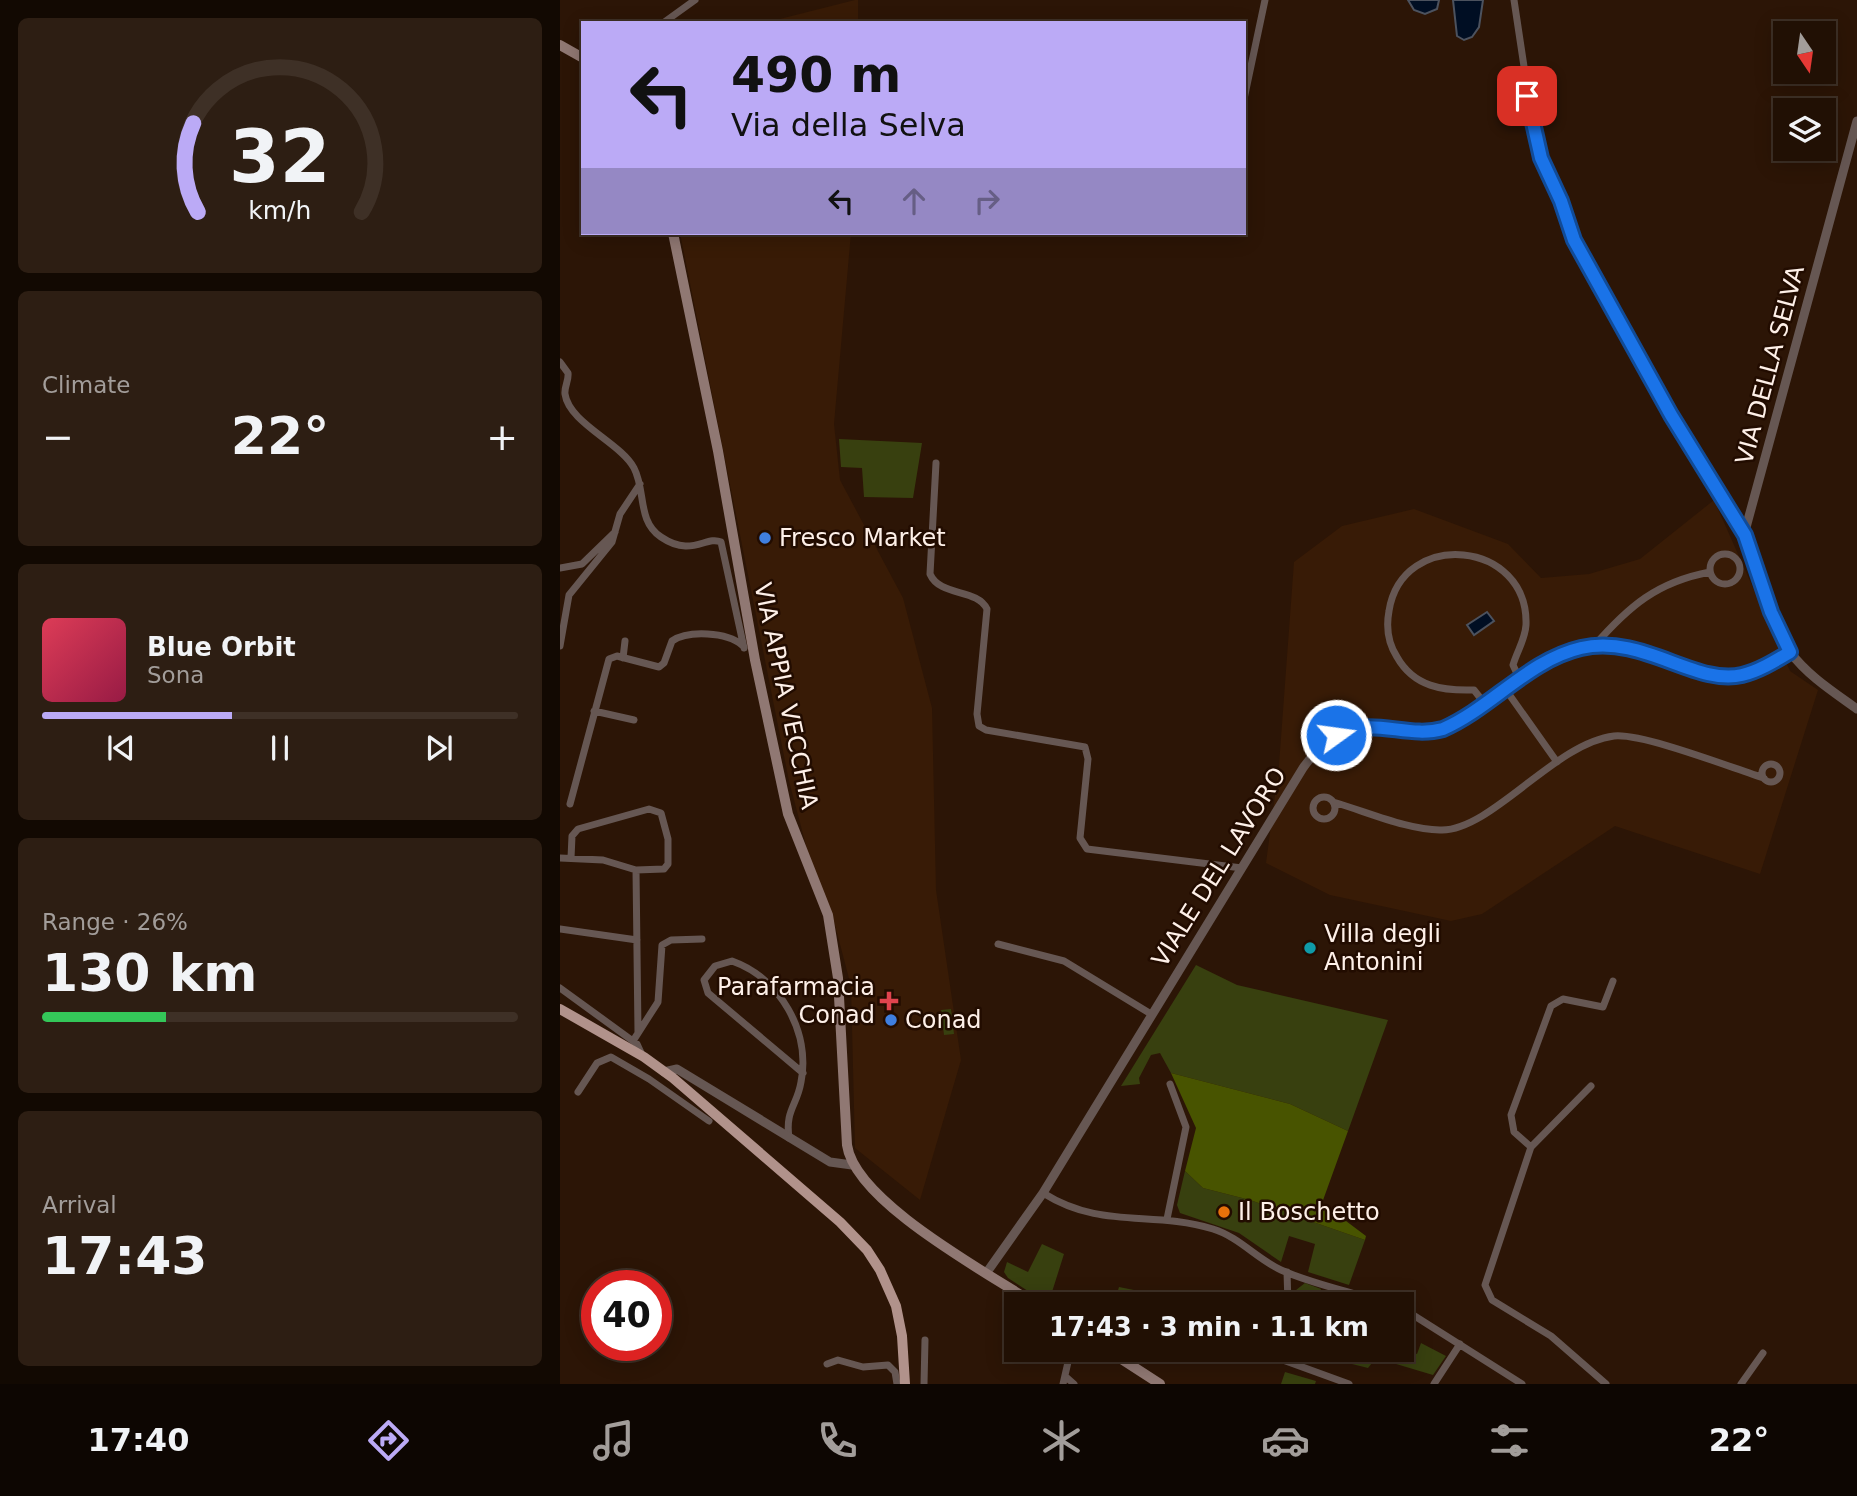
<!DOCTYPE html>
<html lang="en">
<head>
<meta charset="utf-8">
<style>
  :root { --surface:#211004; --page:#2d1e13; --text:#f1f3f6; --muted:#a29d9a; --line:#3e3026; --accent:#bbaaf6 }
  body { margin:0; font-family:"DejaVu Sans",sans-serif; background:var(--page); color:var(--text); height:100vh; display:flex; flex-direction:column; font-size:26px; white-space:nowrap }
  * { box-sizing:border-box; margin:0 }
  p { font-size:23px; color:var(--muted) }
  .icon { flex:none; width:38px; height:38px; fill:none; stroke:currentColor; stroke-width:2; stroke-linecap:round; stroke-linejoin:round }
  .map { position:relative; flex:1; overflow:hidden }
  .panel { display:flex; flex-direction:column; gap:18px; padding:18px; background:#120902; width:560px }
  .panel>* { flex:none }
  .top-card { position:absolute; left:21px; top:21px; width:665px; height:214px; border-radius:0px; box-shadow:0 4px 18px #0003,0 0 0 2px var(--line); background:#bbaaf6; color:#111; overflow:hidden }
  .needle { width:46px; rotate:167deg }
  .controls { position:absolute; left:1213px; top:21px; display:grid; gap:14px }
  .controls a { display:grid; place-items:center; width:63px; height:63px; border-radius:0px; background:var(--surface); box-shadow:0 4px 18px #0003,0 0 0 2px var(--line); font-size:35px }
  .speed { position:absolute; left:21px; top:1270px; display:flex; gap:14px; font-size:35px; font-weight:700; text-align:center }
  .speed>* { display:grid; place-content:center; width:91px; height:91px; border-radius:50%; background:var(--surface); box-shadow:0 4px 18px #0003,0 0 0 2px var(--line); line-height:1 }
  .speed .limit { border:10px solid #d22; background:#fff; color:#111 }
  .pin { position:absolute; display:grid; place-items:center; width:60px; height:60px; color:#fff; margin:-30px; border-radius:14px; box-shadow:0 4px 10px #0006 }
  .me { position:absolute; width:77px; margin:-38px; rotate:76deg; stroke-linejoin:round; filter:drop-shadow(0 0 5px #0008) }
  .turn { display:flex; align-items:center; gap:24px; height:147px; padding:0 35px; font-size:32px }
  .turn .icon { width:91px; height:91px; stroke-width:2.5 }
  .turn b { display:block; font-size:49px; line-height:60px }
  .lanes { display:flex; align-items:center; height:66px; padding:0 35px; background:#0003; justify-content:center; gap:35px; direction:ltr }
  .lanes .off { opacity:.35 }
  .big { font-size:52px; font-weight:800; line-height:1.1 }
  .panel .widget { flex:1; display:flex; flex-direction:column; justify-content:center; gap:10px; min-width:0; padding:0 24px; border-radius:10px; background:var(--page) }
  .panel .dial { align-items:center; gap:0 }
  .dial svg { height:182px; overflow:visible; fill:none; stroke:var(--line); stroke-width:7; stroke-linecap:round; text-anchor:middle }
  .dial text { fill:var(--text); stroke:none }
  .song { display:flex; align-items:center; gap:21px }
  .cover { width:84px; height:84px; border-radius:10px; background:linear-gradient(135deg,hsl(350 70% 55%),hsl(340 70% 35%)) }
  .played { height:7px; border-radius:4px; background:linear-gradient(90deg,var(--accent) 40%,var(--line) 40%) }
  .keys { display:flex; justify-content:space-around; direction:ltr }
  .heat { display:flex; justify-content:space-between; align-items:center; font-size:38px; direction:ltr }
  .charge { height:10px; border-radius:5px; background:linear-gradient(90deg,#34c759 26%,var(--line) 0) }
  .trip { position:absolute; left:444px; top:1292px; width:410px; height:70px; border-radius:0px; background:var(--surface); box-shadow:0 4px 18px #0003,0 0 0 2px var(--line); font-weight:800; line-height:70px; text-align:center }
  .tab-bar { display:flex; height:112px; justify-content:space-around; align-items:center; background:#0d0602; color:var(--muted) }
  .tab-bar .icon { width:49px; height:49px }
  .tab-bar .active { color:var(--accent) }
  .tab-bar b { font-size:32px; color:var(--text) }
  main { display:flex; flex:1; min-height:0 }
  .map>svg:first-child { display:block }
  .built { fill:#381b06 }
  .green { fill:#38400f }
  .forest { fill:#485400 }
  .water { fill:#000e23; stroke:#4c525e; stroke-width:2 }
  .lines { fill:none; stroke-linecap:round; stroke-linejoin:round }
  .minor { stroke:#665753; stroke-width:7 }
  .tertiary { stroke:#665753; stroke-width:9 }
  .secondary { stroke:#907873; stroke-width:10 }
  .primary { stroke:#b1928b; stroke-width:10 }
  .route-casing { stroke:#114b97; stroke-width:18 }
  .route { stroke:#1a73e8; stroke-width:12 }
  .shop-dot { fill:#3f7fe0; stroke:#220c00; stroke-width:2.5 }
  .culture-dot { fill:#0f9aa8; stroke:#220c00; stroke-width:2.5 }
  .health-dot { fill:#e0444e; stroke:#220c00; stroke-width:2.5 }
  .food-dot { fill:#e8710a; stroke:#220c00; stroke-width:2.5 }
  .labels { text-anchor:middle; stroke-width:5; stroke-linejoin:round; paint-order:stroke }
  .street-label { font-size:24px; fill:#fef0e8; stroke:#220c00 }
  .poi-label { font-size:24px; fill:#fef0e8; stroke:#220c00; text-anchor:start }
</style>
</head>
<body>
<main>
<section class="panel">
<div class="widget dial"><svg viewBox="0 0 100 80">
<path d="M14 69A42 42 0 1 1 86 69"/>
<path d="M14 69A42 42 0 0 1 12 30" stroke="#bbaaf6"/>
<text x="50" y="56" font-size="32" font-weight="700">32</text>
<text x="50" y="72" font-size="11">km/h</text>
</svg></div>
<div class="widget"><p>Climate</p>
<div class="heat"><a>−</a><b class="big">22°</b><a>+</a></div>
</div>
<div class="widget">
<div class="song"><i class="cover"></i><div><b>Blue Orbit</b><p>Sona</p></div></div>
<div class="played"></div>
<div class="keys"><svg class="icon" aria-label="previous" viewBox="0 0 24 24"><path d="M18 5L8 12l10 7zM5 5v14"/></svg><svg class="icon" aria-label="pause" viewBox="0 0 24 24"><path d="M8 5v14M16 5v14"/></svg><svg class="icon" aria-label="next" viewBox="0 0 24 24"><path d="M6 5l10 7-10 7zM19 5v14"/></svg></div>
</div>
<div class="widget"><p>Range · 26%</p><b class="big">130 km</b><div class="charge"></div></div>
<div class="widget"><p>Arrival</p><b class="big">17:43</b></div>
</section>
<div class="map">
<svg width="1297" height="1384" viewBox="0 0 1297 1384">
  <rect width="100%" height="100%" fill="#2c1506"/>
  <path class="built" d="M295 0H298V23H204Z
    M120 233H291L274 424 280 480 343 598 372 708 376 890 401 1060 360 1200 295 1148 291 986 271 910 252 868 229 781Z
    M1154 500 1230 671 1258 690 1200 874 1055 826 922 914 891 921 770 895 706 863 719 765 734 562 782 526 854 509 948 544 981 578 1029 574 1080 559Z"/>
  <path class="green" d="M279 439 362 443 353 498 304 497 302 468 281 467Z
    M636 965 677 985 828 1020 788 1131 730 1104 611 1073 600 1053 591 1055 579 1078 580 1084 561 1086Z
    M391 1009 394 1034 384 1035 381 1010Z
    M625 1171 643 1188 690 1200 805 1240 789 1285 748 1272 755 1244 729 1236 721 1262 679 1233 620 1213 617 1205Z
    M482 1244 504 1254 492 1292 505 1304H488L448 1278 444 1272 447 1262 468 1272Z
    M745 1283 761 1289 760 1295 778 1301 777 1304H745L735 1300 736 1290Z
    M559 1287 599 1295 589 1304 555 1300Z
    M861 1343 886 1356 873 1375 816 1358 808 1368 792 1364 797 1349H841L857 1354Z
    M725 1372 756 1381 755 1384H721Z"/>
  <path class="forest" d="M611 1073 730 1104 788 1131 762 1203 806 1236 805 1240 690 1200 643 1188 625 1171 636 1128Z"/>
  <path class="water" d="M848 0H879L877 9 865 14 854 10Z
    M893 0H923L919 27 912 37 904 40 897 36Z
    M927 612 934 621 914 635 907 625Z"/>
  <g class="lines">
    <path class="minor" d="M954 0 974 133 1011 233 1111 415 1185 535
      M103 23 135 0
      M684 99 705 0
      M0 362 8 373C9 381 4 387 5 394 9 423 61 443 74 468 86 491 77 521 101 537 132 558 146 535 161 542L184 648
      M376 463 370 574C380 597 417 588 427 609L417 714 419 726 426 730 525 747 528 759 520 838 527 849 682 868
      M1150 569a15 15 0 1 1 30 0a15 15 0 1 1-30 0Z
      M0 568 22 564 55 532
      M0 646 9 595 52 542 60 514 80 484
      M1034 646C1069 606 1097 582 1150 572
      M63 658 65 641
      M946 690 997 762
      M925 704 914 690C883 691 854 687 837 657 828 643 826 627 829 611 842 528 969 540 966 625 965 640 957 651 953 665L960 680
      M34 711 74 720
      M1202 773a9 9 0 1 1 18 0a9 9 0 1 1-18 0Z
      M753 808a11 11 0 1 1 22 0a11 11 0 1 1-22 0Z
      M773 802C805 811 850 831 882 830 933 829 995 743 1054 736 1083 733 1172 768 1204 778
      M10 804 49 659 57 656 99 667 104 663 112 641C128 630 167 632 182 645
      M0 858 43 860 76 870 104 869 108 864V839L101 813 89 809 18 829 12 836 11 858
      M76 870 78 1032
      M0 929 77 940
      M438 944 504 961 591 1014
      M0 988 77 1044 83 1057
      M73 1041 98 1002 102 945 111 940 142 939
      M18 1092 37 1063 51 1057 89 1079 149 1121
      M229 1138C225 1110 237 1106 241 1082 251 1032 220 978 172 961L155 966 144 980 148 993 243 1073
      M971 1147 1031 1086
      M483 1193C542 1230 591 1210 653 1229 679 1237 697 1259 721 1270 755 1285 793 1292 828 1304
      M607 1219 626 1127 610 1084
      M727 1272 728 1304
      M842 1308 962 1384
      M693 1349 789 1384
      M267 1364 278 1360 303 1367 328 1365 335 1372 337 1384
      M505 1376 514 1384
      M364 1384 365 1340
      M503 1384 511 1349
      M874 1384 900 1344
      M1046 1384 991 1336 932 1300 925 1285 971 1147 954 1132 951 1115 991 1006 1003 999 1043 1007 1053 981
      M1181 1384 1203 1353"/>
    <path class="tertiary" d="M1297 121 1185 531C1188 563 1211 627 1231 653 1247 675 1275 693 1297 709
      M104 1072 117 1069 270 1162 292 1165
      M427 1272 483 1193 743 768C765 736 794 722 834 728 850 730 867 734 883 729 933 707 972 656 1026 647 1084 637 1136 685 1182 675 1199 671 1215 661 1230 652"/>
    <path class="secondary" d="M0 45 23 58
      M113 233 158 451 195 660 228 814 268 915 278 978 287 1145C295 1202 428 1273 475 1304
      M546 1349 600 1384"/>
    <path class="primary" d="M0 1009 84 1057 113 1078 280 1222 307 1250 320 1270 336 1306 342 1336 345 1384"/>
  </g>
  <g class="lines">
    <defs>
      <path id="route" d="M776 735C812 716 847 739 883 729 931 708 969 660 1021 648 1083 634 1135 686 1182 675 1199 671 1215 661 1230 652L1211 612 1185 535 1111 415 1014 240 1001 201 981 158 967 96"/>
    </defs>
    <use href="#route" class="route-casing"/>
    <use href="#route" class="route"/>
  </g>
  <g class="shop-dot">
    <circle cx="205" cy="538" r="7"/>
    <circle cx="331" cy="1020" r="7"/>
  </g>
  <circle class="culture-dot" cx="750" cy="948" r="7"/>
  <path class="health-dot" d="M325.5 990.5h7v7h7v7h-7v7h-7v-7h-7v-7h7z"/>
  <circle class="food-dot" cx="664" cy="1212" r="7"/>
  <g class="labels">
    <g class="street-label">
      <text transform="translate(1210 365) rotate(-75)" y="8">VIA DELLA SELVA</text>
      <text transform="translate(226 696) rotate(78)" y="8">VIA APPIA VECCHIA</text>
      <text transform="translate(659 867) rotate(-58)" y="8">VIALE DEL LAVORO</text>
    </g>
    <g class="poi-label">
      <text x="219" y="546">Fresco Market</text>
      <text x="764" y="942">Villa degli<tspan x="764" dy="28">Antonini</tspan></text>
      <text x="315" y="995" text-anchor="end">Parafarmacia<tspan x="315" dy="28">Conad</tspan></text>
      <text x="345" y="1028">Conad</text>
      <text x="678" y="1220">Il Boschetto</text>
    </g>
  </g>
</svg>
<div class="controls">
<a><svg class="needle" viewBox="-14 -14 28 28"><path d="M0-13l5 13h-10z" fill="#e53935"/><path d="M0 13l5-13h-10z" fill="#a29d9a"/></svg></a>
<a><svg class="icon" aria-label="layers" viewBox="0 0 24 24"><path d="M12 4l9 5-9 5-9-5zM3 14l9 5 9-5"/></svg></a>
</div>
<div class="speed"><div class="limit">40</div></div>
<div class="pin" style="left:967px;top:96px;background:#d93025"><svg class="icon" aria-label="arrive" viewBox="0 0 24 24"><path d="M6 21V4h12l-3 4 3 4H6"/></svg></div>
<svg class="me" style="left:776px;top:735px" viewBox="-20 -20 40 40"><circle r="17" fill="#1a73e8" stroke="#fff" stroke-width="3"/><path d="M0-11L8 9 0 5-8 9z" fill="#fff"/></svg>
<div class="trip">17:43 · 3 min · 1.1 km</div>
<div class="top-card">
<div class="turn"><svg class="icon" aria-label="left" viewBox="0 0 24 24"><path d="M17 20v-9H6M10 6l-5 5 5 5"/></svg><div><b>490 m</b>Via della Selva</div></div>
<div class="lanes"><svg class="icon" aria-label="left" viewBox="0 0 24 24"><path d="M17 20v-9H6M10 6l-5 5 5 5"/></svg><svg class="icon off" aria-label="ahead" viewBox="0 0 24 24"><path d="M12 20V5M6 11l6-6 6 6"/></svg><svg class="icon off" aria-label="right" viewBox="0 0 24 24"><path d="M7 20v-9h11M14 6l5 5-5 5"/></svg></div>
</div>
</div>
</main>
<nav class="tab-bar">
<b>17:40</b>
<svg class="icon active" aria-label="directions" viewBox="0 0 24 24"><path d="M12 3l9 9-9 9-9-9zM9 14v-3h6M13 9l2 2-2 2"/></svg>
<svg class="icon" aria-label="music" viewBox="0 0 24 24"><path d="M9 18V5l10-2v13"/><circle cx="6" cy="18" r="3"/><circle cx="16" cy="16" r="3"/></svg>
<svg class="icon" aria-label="phone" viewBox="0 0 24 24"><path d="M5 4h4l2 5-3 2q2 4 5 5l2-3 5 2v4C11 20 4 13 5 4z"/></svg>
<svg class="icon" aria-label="climate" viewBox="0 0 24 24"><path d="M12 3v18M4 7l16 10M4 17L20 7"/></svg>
<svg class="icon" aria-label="car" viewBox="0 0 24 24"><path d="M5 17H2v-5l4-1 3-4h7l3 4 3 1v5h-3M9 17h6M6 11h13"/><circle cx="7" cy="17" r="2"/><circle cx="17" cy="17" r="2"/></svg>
<svg class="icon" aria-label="filters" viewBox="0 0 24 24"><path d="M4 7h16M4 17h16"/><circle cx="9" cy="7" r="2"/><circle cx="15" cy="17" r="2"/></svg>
<b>22°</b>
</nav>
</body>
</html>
